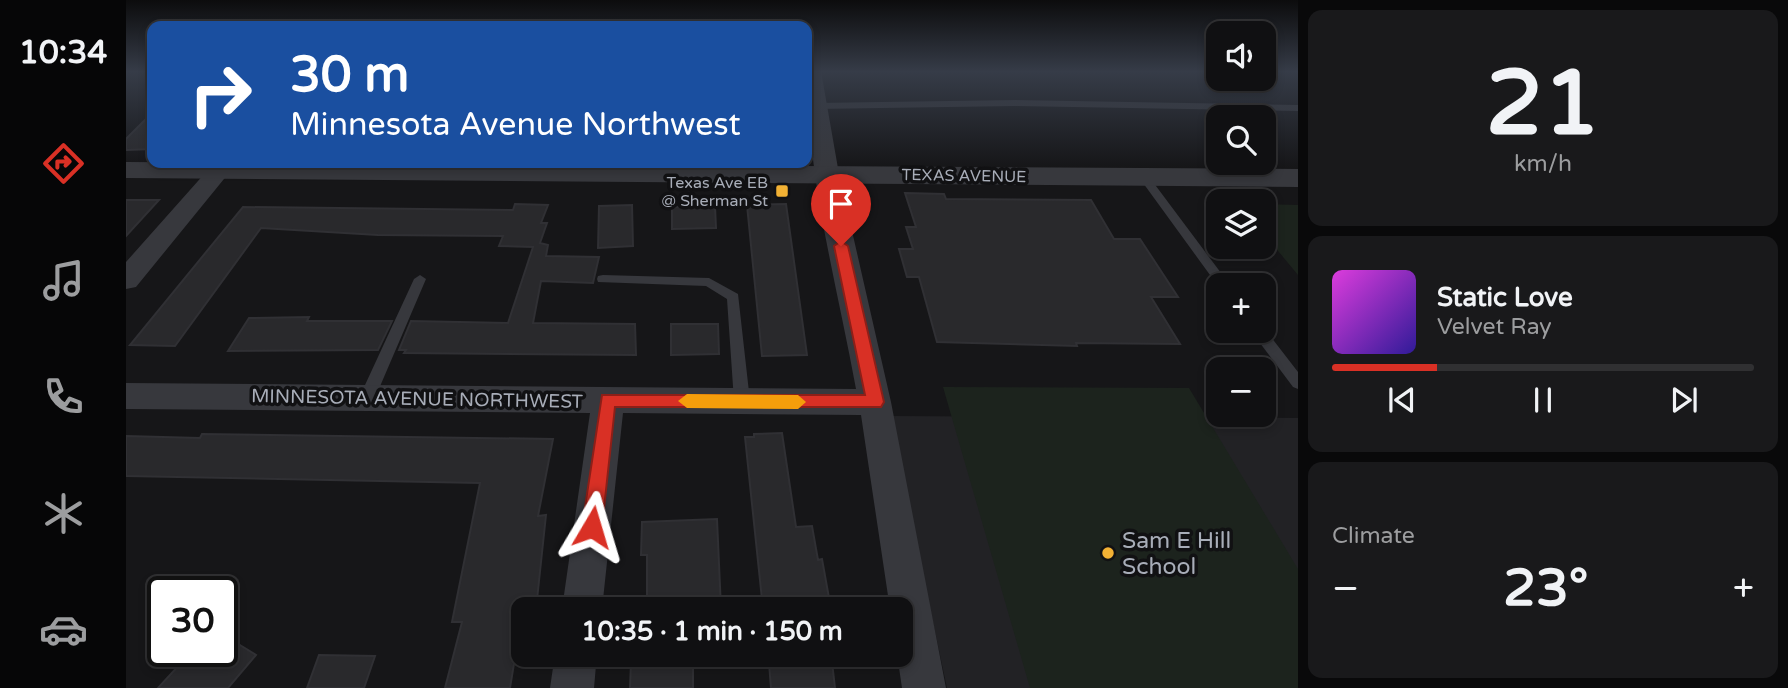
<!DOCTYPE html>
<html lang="en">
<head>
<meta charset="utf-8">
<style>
  :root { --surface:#101012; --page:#19191b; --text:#f1f3f6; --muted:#9c9d9f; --line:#303032; --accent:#d93025 }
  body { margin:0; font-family:"Varela Round",sans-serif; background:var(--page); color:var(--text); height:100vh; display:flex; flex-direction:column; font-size:26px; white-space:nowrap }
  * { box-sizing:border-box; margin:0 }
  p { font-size:23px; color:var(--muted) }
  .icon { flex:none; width:38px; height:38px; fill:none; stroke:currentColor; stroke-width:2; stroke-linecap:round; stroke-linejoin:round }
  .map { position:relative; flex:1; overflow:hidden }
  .panel { display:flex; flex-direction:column; gap:10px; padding:10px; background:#09090a; width:490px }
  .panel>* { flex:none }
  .top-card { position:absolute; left:21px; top:21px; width:665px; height:147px; border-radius:14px; box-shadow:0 4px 10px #0003,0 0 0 2px var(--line); background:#1a4fa0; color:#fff; overflow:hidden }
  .tools { position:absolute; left:1080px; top:21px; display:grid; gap:14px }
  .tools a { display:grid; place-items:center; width:70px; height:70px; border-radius:14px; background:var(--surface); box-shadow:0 4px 10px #0003,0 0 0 2px var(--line); font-size:35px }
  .speed { position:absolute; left:21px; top:576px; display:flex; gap:14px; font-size:35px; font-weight:700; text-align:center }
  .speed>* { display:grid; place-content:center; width:91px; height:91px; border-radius:50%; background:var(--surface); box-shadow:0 4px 10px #0003,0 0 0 2px var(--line); line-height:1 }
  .speed .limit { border:4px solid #111; border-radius:10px; background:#fff; color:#111 }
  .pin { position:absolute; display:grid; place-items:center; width:60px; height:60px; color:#fff; margin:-72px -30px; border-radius:50% 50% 50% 0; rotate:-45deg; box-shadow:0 0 7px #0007 }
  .pin .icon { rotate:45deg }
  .me { position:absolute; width:77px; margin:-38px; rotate:7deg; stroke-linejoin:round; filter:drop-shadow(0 0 5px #0008) }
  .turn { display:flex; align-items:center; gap:24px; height:147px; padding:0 28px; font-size:32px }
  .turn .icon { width:91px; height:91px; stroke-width:2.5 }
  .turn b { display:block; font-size:49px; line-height:60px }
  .big { font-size:52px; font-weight:700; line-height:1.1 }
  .panel .widget { flex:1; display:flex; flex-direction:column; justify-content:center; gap:10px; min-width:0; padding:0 24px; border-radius:14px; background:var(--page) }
  .panel .dial { align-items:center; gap:0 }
  .dial b { font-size:91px; line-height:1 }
  .song { display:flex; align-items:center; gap:21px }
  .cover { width:84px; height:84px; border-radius:10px; background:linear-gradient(135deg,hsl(300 70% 55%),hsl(250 70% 35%)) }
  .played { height:7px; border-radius:4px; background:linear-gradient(90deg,var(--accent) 25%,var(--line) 25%) }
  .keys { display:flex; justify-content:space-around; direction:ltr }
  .heat { display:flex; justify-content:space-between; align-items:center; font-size:38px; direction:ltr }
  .trip { position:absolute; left:385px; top:597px; width:402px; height:70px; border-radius:14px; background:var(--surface); box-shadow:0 4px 10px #0003,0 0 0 2px var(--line); font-weight:700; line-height:70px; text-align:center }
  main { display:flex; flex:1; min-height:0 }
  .tabs { display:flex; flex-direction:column; width:126px; justify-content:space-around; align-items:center; background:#060607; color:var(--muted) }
  .tabs .icon { width:49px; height:49px }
  .tabs .on { color:var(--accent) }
  .tabs b { font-size:32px; color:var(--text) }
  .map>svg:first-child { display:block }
  .built { fill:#222225 }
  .green { fill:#1c231d }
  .building { fill:#29292c; stroke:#303034; stroke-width:2 }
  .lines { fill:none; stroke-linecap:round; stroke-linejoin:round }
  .service { fill:#37383d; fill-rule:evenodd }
  .minor { fill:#37383d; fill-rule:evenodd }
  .tertiary { fill:#37383d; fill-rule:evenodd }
  .route { fill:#d93025; stroke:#8d1f18; stroke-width:2 }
  .slow { fill:#f59e0b }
  .poi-dot { fill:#f2b134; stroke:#111113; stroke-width:2.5 }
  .labels { text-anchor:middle; stroke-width:7; stroke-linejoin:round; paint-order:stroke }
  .far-street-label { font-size:16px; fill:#a8adb8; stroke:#111113 }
  .far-poi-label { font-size:16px; fill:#a8adb8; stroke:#111113; text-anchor:end }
  .street-label { font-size:19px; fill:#a8adb8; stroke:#111113 }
  .near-poi-label { font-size:23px; fill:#a8adb8; stroke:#111113; text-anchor:start }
</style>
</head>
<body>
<main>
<nav class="tabs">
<b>10:34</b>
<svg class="icon on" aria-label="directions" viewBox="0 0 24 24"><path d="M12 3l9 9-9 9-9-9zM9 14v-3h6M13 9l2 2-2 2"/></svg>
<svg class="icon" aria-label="music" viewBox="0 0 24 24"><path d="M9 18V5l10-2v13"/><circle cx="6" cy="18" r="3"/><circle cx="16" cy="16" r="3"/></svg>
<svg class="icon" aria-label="phone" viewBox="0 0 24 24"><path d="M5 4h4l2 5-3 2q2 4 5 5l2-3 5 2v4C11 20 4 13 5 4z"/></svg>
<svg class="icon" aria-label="climate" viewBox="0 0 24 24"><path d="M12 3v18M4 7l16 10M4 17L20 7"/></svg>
<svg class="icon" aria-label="car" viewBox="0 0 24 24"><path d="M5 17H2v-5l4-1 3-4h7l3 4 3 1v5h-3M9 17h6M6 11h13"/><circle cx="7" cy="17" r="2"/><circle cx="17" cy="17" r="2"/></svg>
</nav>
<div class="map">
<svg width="1172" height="688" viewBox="0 0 1172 688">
  <rect width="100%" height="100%" fill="#161618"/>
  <path class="built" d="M763 416 1172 418V688H821Z"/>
  <path class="green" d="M1138 204 1172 205V275L1138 234Z
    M817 387 1063 388 1172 569V688H904Z"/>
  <path class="building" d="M26 113V149L0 150V139Z
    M779 193 818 194 820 199 965 200 988 239H1014L1052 297H1025L1054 344 950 343 951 346 811 342 793 277H781L773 249H787L780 227H790Z
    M0 200H33L0 236Z
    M389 204 422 205 415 223H421L414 243 422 245 420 256 473 257 467 283 415 281 407 323 509 324 510 355 278 353 280 350H273L285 321 382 323 407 247 373 246 377 236 252 235 135 228 49 346 4 345 117 207 387 210Z
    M660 204 681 355 636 356 621 205Z
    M506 205 507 246 472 248 473 206Z
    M589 206 590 228 546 229V207Z
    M183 317 181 321H266L252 350 102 351 123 318Z
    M545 324H592L593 354 545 355Z
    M656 433 670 527 686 526 692 560 696 559 705 609H637L619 437H628V434Z
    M76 434 427 439 412 516 420 515 410 609H397L384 688H319L336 622H326L354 483 0 476V436L74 438Z
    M591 519 595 609H521V555H515L516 522Z
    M96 634 130 655 102 688H32L66 651H96Z
    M193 655 249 656 238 688H181Z
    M567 661V688H504L505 662Z
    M706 662 709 688H645L643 663Z"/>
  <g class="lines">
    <path class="service" d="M889 100 1172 105V111L889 106 689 109 684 106 689 103Z
      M1017 173 1021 174 1104 285 1092 286 1012 176Z
      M294 275 300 279 249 398 246 402 241 404 236 402 233 398 288 279Z
      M477 275 583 278 612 294 624 401 621 405 616 407 611 405 608 401 601 299 580 286 472 282 471 279 472 276Z
      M1138 328 1172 372V389L1167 387 1125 331H1138Z"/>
    <path class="minor" d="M681 71H695L713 174 765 402 820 688H776L771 654H775V609H764L735 415 497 413 476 609H436L464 413 0 409V383L730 389C711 285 681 177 681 71Z
      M88 163H111L10 287 0 289V262Z
      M429 654H471L468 688H424Z"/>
    <path class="tertiary" d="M0 162 1172 169V187L0 178Z"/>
  </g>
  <linearGradient id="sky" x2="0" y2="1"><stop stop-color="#0c0c0d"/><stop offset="0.43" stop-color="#363c48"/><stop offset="1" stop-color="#363c48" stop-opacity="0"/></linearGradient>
  <rect width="1172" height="167" fill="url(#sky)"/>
  <path class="route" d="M715 241 722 246 758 402 755 407H489L476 527 473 533 466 536 459 533 456 527 476 395H739L708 246Z"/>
  <path class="slow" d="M561 394 672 395 680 402 672 409 561 408 552 401Z"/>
  <g class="poi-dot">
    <rect x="649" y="184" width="14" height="14" rx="3.5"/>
    <circle cx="982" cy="553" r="7"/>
  </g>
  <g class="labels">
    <g class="far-street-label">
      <text transform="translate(838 175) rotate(1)" y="6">TEXAS AVENUE</text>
    </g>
    <g class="far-poi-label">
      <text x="642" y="188">Texas Ave EB<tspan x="642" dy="18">@ Sherman St</tspan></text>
    </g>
    <g class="street-label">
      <text transform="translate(291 398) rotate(1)" y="7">MINNESOTA AVENUE NORTHWEST</text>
    </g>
    <g class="near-poi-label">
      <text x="996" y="548">Sam E Hill<tspan x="996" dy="26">School</tspan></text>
    </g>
  </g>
</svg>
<div class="tools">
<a><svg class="icon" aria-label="sound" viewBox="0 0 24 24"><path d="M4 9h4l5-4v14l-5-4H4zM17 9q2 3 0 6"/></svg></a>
<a><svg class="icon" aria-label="search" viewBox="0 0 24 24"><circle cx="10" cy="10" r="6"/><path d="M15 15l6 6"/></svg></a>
<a><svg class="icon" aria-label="layers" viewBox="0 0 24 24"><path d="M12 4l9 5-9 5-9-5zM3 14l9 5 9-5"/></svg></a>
<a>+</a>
<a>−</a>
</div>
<div class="speed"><div class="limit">30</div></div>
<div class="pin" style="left:715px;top:246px;background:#d93025"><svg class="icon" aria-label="arrive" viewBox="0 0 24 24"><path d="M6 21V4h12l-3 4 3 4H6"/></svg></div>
<svg class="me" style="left:466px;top:527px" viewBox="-20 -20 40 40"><path d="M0-17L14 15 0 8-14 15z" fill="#d93025" stroke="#fff" stroke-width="4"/></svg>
<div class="trip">10:35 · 1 min · 150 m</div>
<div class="top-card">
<div class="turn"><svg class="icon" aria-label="right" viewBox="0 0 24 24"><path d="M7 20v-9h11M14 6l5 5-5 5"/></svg><div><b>30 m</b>Minnesota Avenue Northwest</div></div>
</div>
</div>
<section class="panel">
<div class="widget dial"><b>21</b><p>km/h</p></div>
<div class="widget">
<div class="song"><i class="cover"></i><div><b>Static Love</b><p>Velvet Ray</p></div></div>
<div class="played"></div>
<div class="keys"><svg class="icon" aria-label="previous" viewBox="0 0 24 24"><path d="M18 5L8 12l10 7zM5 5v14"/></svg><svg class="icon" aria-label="pause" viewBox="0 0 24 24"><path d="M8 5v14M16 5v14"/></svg><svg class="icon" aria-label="next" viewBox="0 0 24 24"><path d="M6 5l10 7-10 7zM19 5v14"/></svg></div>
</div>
<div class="widget"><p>Climate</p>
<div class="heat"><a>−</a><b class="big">23°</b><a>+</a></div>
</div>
</section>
</main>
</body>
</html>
